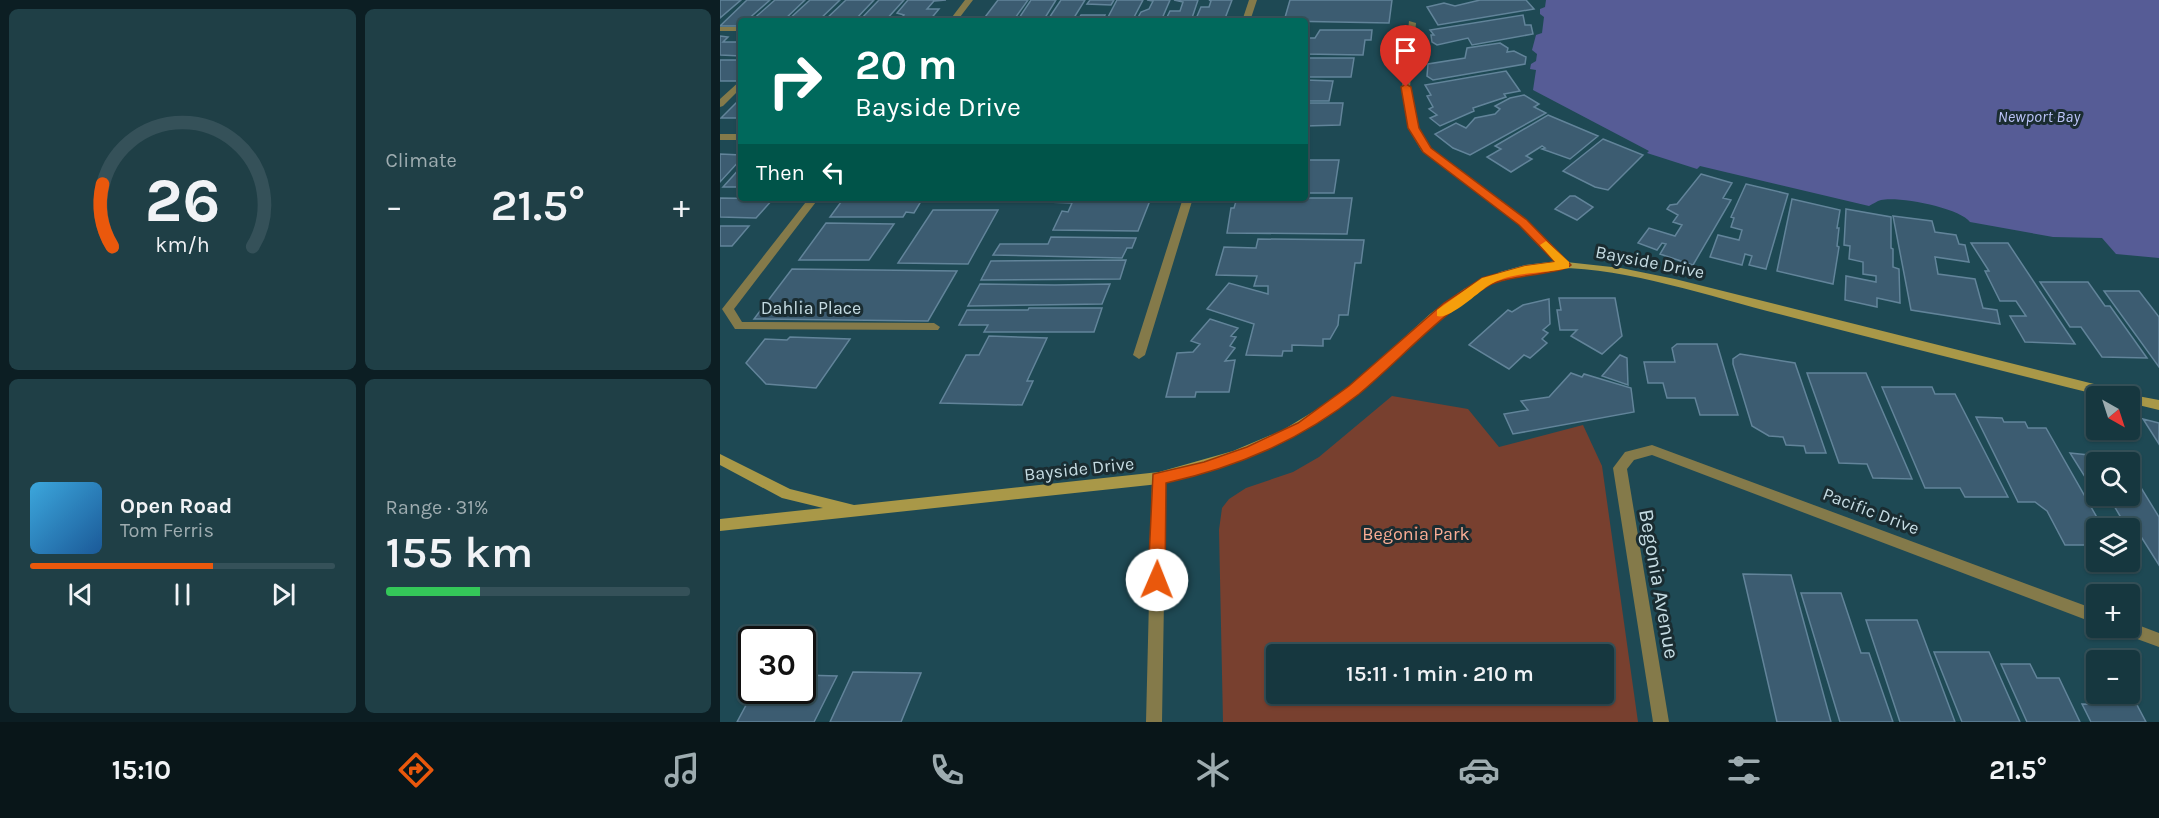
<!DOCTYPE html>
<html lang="en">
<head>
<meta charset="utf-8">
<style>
  :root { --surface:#16373f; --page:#1f3f46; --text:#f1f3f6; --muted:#9eacb0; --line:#355159; --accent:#ea580c }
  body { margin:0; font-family:Karla,sans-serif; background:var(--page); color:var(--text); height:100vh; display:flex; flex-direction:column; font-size:22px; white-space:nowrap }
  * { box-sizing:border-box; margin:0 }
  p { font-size:20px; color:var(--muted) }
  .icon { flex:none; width:33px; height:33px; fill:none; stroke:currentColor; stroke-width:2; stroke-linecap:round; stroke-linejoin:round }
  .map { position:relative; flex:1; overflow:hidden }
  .sheet { display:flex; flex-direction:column; gap:9px; padding:9px; background:#0c1e23; width:720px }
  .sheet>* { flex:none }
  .top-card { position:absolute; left:18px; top:18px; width:570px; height:183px; border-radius:6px; box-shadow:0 2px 4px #0004,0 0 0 2px var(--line); background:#00695c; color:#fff; overflow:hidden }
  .needle { width:39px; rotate:141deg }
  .buttons { position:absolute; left:1366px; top:386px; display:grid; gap:12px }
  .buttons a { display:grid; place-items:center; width:54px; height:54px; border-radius:6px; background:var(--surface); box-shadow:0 2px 4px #0004,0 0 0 2px var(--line); font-size:30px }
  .speed { position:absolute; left:18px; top:626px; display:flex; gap:12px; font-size:30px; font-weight:700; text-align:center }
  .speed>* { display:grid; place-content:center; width:78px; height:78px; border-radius:50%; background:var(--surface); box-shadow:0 2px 4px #0004,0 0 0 2px var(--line); line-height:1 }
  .speed .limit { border:3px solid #111; border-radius:9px; background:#fff; color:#111 }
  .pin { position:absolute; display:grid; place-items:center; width:51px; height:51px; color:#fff; margin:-62px -26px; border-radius:50% 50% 50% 0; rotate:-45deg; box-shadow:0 0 6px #0007 }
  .pin .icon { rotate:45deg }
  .me { position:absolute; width:66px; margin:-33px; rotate:1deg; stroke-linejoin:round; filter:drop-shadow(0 0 4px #0008) }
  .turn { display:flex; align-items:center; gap:21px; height:126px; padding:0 18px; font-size:27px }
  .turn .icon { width:78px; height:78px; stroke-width:2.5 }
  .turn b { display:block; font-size:42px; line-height:51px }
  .then { display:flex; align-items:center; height:57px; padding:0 18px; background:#0003; gap:12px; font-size:22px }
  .big { font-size:45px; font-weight:600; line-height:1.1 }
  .sheet .card { flex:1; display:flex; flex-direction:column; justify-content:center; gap:9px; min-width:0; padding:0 21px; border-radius:9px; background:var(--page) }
  .sheet .dial { align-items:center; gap:0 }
  .dial svg { height:156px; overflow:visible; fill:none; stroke:var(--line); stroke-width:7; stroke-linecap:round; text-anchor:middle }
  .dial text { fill:var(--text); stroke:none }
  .song { display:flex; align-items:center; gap:18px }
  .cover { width:72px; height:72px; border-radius:9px; background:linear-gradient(135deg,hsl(200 70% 55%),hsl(210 70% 35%)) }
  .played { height:6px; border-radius:3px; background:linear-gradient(90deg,var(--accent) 60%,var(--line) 60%) }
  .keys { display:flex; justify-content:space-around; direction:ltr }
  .heat { display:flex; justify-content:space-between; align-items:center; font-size:33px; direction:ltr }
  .charge { height:9px; border-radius:4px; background:linear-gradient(90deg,#34c759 31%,var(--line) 0) }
  .sheet .tiles { flex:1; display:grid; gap:9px; grid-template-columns:repeat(2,1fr) }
  .trip { position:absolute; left:546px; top:644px; width:348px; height:60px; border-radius:6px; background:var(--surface); box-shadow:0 2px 4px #0004,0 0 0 2px var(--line); font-weight:600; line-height:60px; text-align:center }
  .dock { display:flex; height:96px; justify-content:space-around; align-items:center; background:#091619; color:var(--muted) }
  .dock .icon { width:42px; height:42px }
  .dock .active { color:var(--accent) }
  .dock b { font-size:27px; color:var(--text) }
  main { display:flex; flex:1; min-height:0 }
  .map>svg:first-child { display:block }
  .green { fill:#78402f; fill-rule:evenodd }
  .water { fill:#565c96 }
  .building { fill:#3c5c71; stroke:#62849a; stroke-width:1.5 }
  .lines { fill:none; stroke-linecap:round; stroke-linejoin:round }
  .lane { fill:#847a4a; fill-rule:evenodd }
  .street { fill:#847a4a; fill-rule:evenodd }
  .secondary { fill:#a99848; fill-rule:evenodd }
  .route { fill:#ea580c; stroke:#983908; stroke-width:1.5 }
  .slow { fill:#f59e0b }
  .labels { text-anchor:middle; stroke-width:6; stroke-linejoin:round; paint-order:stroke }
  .far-water-label { font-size:16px; font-style:italic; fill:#bbc3f7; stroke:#1a2c31 }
  .street-label { font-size:18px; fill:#c5dbe2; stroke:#1a2c31 }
  .park-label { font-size:18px; fill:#faad95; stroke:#1a2c31 }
  .near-street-label { font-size:21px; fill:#c5dbe2; stroke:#1a2c31 }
</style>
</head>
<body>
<main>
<section class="sheet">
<div class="tiles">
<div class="card dial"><svg viewBox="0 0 100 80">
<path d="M14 69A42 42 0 1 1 86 69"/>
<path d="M14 69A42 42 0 0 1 9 37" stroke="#ea580c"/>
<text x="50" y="56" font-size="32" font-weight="700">26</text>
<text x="50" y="72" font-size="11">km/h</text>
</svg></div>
<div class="card"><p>Climate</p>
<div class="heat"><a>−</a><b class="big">21.5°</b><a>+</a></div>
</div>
<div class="card">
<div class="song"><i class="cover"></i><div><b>Open Road</b><p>Tom Ferris</p></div></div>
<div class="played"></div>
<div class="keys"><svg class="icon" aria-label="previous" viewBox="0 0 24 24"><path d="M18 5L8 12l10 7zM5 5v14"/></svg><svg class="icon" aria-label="pause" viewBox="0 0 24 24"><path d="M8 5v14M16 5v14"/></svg><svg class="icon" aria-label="next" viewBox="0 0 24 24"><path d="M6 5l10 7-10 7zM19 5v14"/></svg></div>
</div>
<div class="card"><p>Range · 31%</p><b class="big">155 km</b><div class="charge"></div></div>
</div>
</section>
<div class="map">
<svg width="1439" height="722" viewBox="0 0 1439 722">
  <rect width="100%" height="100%" fill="#1e4954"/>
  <path class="green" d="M672 396 748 409 779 447 863 425 882 466 918 722H503L499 530 502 508 509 499 526 488 573 472 599 457ZM556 654H884V693H556Z"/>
  <path class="water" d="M826 0H1439V258L1396 254 1382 238 1333 237 1250 222C1240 208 1179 196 1161 200 1157 201 1153 204 1149 206L980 166 977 169 927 153 929 151 813 90 816 70 810 69 811 64 816 61 817 54 812 50 816 35 822 33 824 17 820 14V9L825 7Z"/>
  <path class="building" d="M0 0H21L0 18Z
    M27 0H50L26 21H21V26H0Z
    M55 0H85L63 21H31Z
    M90 0H120L98 21H67Z
    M126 0H154L134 21H104Z
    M159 0H184L165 21H139Z
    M188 0H226L214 1 207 9H219L209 21H170L181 19 184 15 177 13Z
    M278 0H308L293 21H262Z
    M311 0H336L323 21H297Z
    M341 0H365L352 21H327Z
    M370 0H394L391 5 367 4Z
    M397 0H423L412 21H386Z
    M427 0H450L441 21H416L421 12 429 9 433 1Z
    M454 0H478L471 21H445L450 11H460L463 2Z
    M489 0H512L504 21H475L481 7H489L491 1Z
    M570 0H672L669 23 564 21Z
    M760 0H806L814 9 718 25 707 7 724 3 735 6Z
    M361 15H385L382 21H357Z
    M803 15 805 25H811L813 34 752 45 748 38 717 45 712 42 711 35H714L710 30Z
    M600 30H652L651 40H645L643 55 585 54V34L588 38H595Z
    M0 36 8 37 3 42H21V56L0 55Z
    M780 43 788 48 787 52 794 51 806 57 805 64 713 80 707 76 708 64 745 58 747 48Z
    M585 58H634L631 77H585Z
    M0 60H21V76L16 81H0Z
    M786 71 800 91 784 94 786 97 753 108 754 111 720 126 710 118 717 115 709 109 713 107 707 96 711 95 705 85Z
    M585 80 613 81 609 101H585Z
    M804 95 819 104 814 107 826 113 750 155 733 148 715 134 736 123 746 128 755 118 775 114 780 109 775 106 790 98Z
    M17 102H21V118H1Z
    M585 103H623L620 125 585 126Z
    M828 115 878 136 850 159 822 149 825 148 822 146 806 156 812 159 791 172 767 157 781 149 775 146Z
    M883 139 923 155 888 190 875 187 843 171Z
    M0 154 21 155V159L0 182Z
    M585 160H619L614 193H585Z
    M21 167V187H3Z
    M981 174 1012 183 1003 198 1011 200 973 265 940 254 946 244 942 243 937 250 918 243 929 228 955 236 962 225 953 222 958 215 947 209 950 205 957 204Z
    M1026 184 1068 194 1046 269 1029 265 1032 256 1025 254 1022 265 990 257 998 235 1019 240 1022 230 1011 227 1014 218 1011 217Z
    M850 196H855L873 207 857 220 835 209Z
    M0 198 53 199 36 218 0 217Z
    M124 198H203L194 213 186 212 183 217H110Z
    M331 198H431L418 231 333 230 342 211 348 212 352 203 328 202Z
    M517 198H632L627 234 507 233 511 208H514Z
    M1072 199 1120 210 1117 228H1119L1117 246 1119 247 1113 284 1057 271Z
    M1126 209 1171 217V248L1173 249V267L1179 269 1180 303 1157 298V307L1125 300 1126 276 1156 282V276L1143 274V262L1129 259 1130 246 1124 245Z
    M213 210H278L248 264 178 263Z
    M1173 216 1212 221 1215 232 1236 235 1239 244 1245 245 1249 262 1215 257 1218 274 1255 279 1263 308 1277 310 1280 324 1191 310Z
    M106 223 174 224 149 260H79Z
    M0 226H29L12 246H0Z
    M331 237 416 238 412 248H407L402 258 273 255 280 244H328Z
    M538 239 644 240 641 263H635L628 315H619L618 325 610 339H603V346L572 345V351H563L562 356 526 355 534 324 487 309 509 283 548 294V286H534L537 276 496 275 504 247 536 248Z
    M1251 243H1288L1355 344 1305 342 1290 316H1306L1296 301H1280L1265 271H1269Z
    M406 260 400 279 261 280 271 261Z
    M72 269 237 271 208 321 34 319Z
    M1320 282H1368L1385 306H1390L1427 358 1382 357 1361 327H1350Z
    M260 284 335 285 390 284 382 304 248 306Z
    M1384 291H1419L1439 317V367Z
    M839 298H895L902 336 882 354 851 336 857 330H840L837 310H841Z
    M829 299 830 324 823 330 828 333 822 339 827 343 810 358 804 355 789 369 749 345 788 310 792 312 803 305Z
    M309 308H382L374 332H264L268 325H239L247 310H308Z
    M490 319 518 328 511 336 516 337 510 346 515 348 505 361 515 360 509 392H476L475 397H446L457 353 473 352 480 344 471 341Z
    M269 336 327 338 307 381H313L302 405 220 403 246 355H259Z
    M70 337 130 339 96 388 46 384 26 363 45 339 67 340Z
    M957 344H997L1018 415H980L975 398H947L943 383H928L924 362H955L952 348Z
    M1020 354 1075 363 1106 453H1086L1084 446 1066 445 1063 437 1049 436 1032 426 1013 364V359Z
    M900 355 907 358 908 385 882 376Z
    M851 373 862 377 864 374 911 388 914 412 793 434 784 414 808 410 801 401 829 397Z
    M1087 373H1146L1192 479 1153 478 1147 464 1119 463Z
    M1162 387H1212L1215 394H1235L1288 497H1245L1240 488H1205Z
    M1256 417 1282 418 1284 422H1305L1308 428H1326L1383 528H1377V545H1345L1327 511 1315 502H1298Z
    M1423 419 1439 423V444Z
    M1350 453 1398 458 1400 462H1377V495H1410L1412 473 1439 517V565L1420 535H1411L1410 528H1407L1393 504H1382Z
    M1023 574 1071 575 1111 722H1057Z
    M1081 593H1121L1141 653H1149L1173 722H1120Z
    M1146 620H1197L1235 722H1180Z
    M1214 652H1269L1300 722H1242Z
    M1281 664H1310L1317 678H1339L1360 722H1307Z
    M133 672 201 673 181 722H110Z
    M82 675 117 676 94 722H17L32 694H39L41 690H82Z
    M1362 704 1417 705 1426 722H1371Z"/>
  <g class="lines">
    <path class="lane" d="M0 27H21V31H0Z
      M21 80V88L3 106 0 107V99Z"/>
    <path class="street" d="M245 0H253L237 21H229Z
      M529 0H537L530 21H522Z
      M689 21 696 23 690 87 698 128 710 148 807 220 849 262 850 265 849 268H841L799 224 701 150 688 128 682 87Z
      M0 134H21V140H0Z
      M89 198H99L14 309 22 322 214 323 220 327 218 330 15 329 2 309Z
      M463 198H473L425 355 419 359 413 355Z
      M932 445 1377 610V624L932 455 914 460 907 469 949 722H933L893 468 905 452Z
      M439 472 444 474 446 478 442 722H426L432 478 434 474Z
      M1410 622 1439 633V647L1398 632 1395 627H1410Z"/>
    <path class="secondary" d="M837 261 901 268 955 279 1402 391 1407 394 1439 400V410L1410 403V396H1383C1275 369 1167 342 1059 314 992 297 907 268 838 268 815 269 789 274 768 285 719 310 683 354 642 390 584 440 512 466 439 484L0 531V519L103 508 62 498 0 465V454L70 489 134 505 439 472 513 451 563 430 609 402 632 385 710 314 744 289 780 272 805 265Z"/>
  </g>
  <path class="route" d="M686 84 691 87 699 128 711 148 807 220 851 265C843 274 786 275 768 286 720 314 682 358 639 394 581 440 518 467 446 483L445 580 443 585 437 588 431 585 428 580 433 474 484 462 527 447 578 423 629 386 724 303 762 278 805 266 835 262 799 225 703 152 688 128 681 87Z"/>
  <path class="slow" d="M826 241 849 262V268C824 274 790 271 768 286 756 294 729 320 717 316V310L762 278 805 266 835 262 820 245Z"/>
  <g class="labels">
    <g class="far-water-label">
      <text x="1319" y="122">Newport Bay</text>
    </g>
    <g class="street-label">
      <text transform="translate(930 262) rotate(11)" y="6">Bayside Drive</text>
      <text x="91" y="314">Dahlia Place</text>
      <text transform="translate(359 469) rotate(-6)" y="6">Bayside Drive</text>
      <text transform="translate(1151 511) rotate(21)" y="6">Pacific Drive</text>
    </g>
    <g class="park-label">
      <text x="696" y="540">Begonia Park</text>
    </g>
    <g class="near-street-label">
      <text transform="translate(939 584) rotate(80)" y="7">Begonia Avenue</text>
    </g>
  </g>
</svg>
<div class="buttons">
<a><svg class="needle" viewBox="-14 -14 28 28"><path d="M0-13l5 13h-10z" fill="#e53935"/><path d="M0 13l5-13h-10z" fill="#9eacb0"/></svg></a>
<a><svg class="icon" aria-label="search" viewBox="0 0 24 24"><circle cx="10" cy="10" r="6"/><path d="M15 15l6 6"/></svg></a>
<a><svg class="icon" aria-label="layers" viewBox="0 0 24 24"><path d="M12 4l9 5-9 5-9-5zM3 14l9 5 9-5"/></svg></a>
<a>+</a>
<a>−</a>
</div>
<div class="speed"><div class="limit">30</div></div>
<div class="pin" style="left:686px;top:87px;background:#d93025"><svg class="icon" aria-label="arrive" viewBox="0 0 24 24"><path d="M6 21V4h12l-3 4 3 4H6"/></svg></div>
<svg class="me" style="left:437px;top:580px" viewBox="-20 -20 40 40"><circle r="19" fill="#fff"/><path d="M0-13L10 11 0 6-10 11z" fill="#ea580c"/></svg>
<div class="trip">15:11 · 1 min · 210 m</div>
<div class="top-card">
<div class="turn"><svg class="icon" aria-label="right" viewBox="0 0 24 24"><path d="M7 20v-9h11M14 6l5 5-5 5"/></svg><div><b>20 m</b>Bayside Drive</div></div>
<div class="then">Then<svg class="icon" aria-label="left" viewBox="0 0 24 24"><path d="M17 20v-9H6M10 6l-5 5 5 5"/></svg></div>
</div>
</div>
</main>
<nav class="dock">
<b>15:10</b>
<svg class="icon active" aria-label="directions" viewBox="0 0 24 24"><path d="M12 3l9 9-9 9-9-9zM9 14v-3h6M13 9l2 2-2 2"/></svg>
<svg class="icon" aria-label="music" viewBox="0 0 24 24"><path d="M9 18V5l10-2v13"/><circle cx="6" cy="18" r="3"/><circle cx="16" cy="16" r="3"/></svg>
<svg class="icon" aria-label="phone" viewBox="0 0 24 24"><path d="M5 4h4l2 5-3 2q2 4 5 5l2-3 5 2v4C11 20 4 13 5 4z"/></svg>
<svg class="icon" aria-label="climate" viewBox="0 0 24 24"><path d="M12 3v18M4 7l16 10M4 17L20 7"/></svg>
<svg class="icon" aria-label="car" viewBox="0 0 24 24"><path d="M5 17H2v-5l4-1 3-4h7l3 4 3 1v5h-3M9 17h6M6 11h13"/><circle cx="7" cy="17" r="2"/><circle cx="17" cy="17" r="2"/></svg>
<svg class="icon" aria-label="filters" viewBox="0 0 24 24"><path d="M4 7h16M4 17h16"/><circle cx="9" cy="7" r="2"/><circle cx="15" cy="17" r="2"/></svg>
<b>21.5°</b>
</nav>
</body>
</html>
